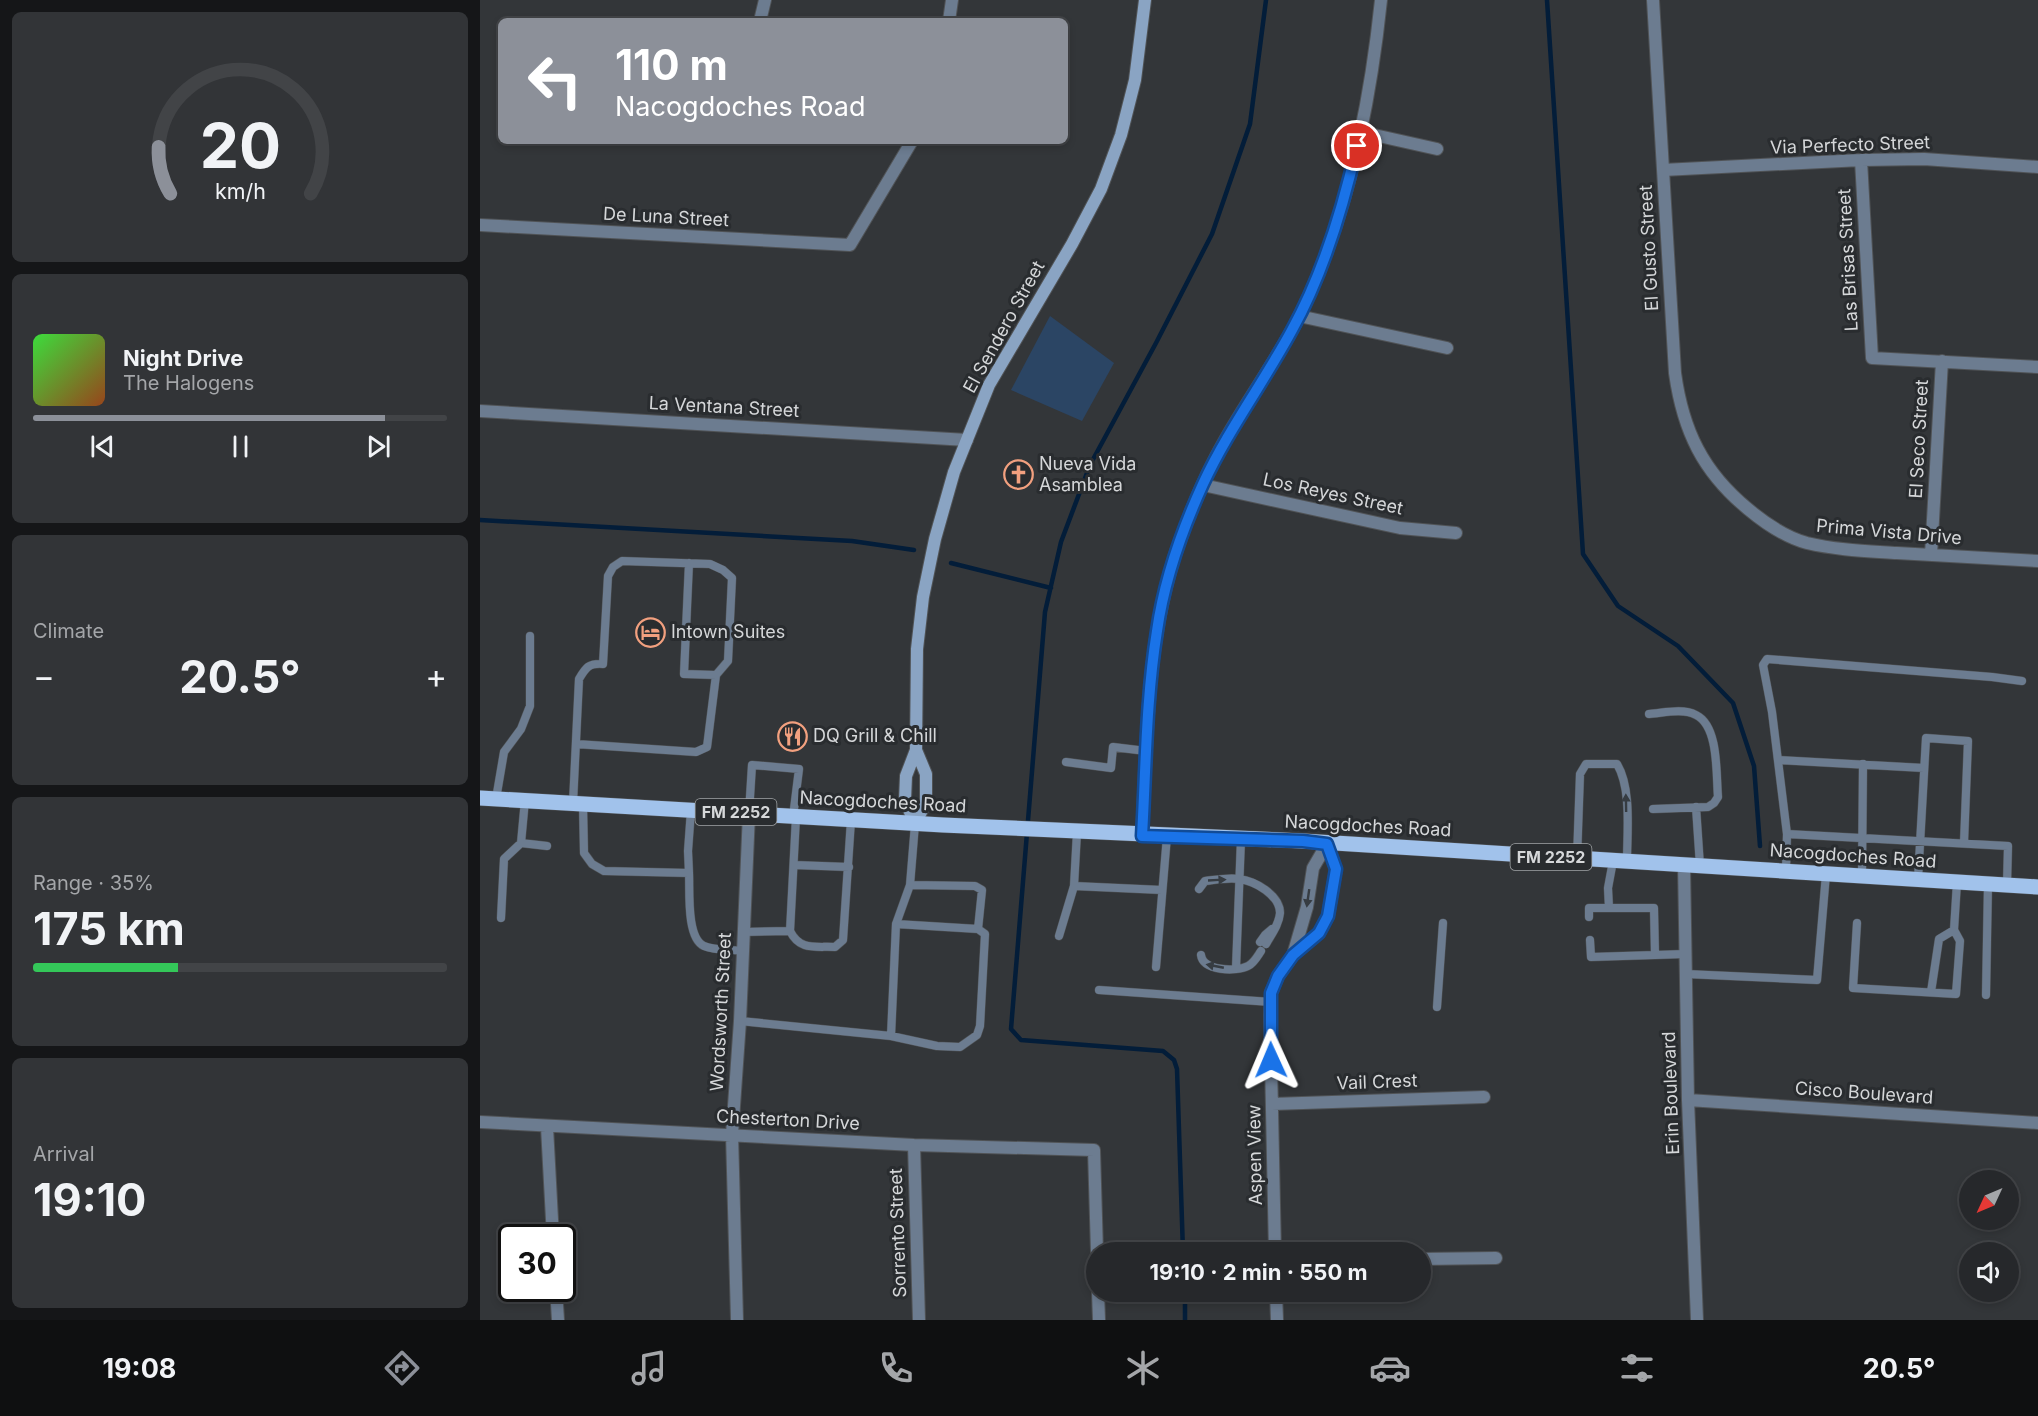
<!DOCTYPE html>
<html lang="en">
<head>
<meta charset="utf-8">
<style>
  :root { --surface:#26282b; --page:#323437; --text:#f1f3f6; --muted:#a4a6a9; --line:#424447; --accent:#8c9099 }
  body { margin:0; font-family:Inter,sans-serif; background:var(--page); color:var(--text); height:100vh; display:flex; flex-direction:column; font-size:22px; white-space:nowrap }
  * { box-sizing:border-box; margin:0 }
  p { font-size:20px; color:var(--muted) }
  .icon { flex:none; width:33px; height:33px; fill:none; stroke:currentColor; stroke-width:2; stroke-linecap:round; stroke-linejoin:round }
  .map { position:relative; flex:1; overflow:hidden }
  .details { display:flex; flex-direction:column; gap:12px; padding:12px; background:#151618; width:480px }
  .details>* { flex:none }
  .hud { position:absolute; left:18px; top:18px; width:570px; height:126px; border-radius:9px; box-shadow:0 3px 9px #0003,0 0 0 2px var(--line); background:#8c9099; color:#fff; overflow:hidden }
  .needle { width:39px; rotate:226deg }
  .buttons { position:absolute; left:1479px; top:1170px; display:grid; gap:12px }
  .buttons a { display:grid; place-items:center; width:60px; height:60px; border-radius:50%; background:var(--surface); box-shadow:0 3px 9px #0003,0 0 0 2px var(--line); font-size:30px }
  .speed { position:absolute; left:18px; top:1224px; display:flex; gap:12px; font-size:30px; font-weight:700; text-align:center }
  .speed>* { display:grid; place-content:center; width:78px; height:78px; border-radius:50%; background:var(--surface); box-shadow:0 3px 9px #0003,0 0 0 2px var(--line); line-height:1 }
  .speed .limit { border:3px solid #111; border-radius:9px; background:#fff; color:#111 }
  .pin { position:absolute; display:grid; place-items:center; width:51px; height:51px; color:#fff; margin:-26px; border:3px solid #fff; border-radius:50%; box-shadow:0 2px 6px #0007 }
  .me { position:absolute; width:66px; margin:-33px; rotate:359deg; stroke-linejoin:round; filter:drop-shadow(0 0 4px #0008) }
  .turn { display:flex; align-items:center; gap:21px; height:126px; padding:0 18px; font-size:27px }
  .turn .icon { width:78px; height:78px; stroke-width:2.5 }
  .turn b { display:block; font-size:42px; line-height:51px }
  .big { font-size:45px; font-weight:700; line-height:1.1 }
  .details .widget { flex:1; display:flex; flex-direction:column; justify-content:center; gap:9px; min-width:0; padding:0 21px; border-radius:9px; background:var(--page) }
  .details .dial { align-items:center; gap:0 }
  .dial svg { height:156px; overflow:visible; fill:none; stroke:var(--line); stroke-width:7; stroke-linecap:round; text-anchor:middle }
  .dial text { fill:var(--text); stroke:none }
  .song { display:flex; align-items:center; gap:18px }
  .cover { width:72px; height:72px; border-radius:9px; background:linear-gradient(135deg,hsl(120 70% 55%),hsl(20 70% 35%)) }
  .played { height:6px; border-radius:3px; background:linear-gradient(90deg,var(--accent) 85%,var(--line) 85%) }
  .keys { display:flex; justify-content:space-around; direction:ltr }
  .heat { display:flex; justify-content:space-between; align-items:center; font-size:33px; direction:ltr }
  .charge { height:9px; border-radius:4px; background:linear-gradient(90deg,#34c759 35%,var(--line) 0) }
  .trip { position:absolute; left:606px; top:1242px; width:345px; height:60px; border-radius:30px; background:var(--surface); box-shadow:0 3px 9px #0003,0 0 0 2px var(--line); font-weight:700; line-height:60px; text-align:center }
  .tabs { display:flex; height:96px; justify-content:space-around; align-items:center; background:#0f1011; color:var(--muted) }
  .tabs .icon { width:42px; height:42px }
  .tabs .on { color:var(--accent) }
  .tabs b { font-size:27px; color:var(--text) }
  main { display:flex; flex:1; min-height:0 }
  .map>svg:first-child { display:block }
  .green { fill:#2b4564 }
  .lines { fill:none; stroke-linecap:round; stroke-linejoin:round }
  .stream { stroke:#031d39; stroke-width:4.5 }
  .lane-casing { stroke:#505356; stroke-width:9 }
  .street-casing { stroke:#505356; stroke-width:14 }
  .secondary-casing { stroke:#505356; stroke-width:14 }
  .primary-casing { stroke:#505356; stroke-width:16 }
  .lane { stroke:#6c7c90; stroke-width:8 }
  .street { stroke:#6c7c90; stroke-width:12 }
  .secondary { stroke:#8aa4c3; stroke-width:12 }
  .primary { stroke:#a1c2eb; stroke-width:15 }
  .oneway { fill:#363c42 }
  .route-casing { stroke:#114b97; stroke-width:15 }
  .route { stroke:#1a73e8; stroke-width:10 }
  .labels { text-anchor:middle; stroke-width:6; stroke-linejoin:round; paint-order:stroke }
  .shield { fill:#292c2f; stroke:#a1a4a6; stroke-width:1.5 }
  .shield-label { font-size:16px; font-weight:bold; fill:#d5d7d9 }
  .street-label { font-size:18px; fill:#d5d7d9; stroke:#292c2f }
  .poi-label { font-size:18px; fill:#d5d7d9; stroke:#292c2f; text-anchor:start }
</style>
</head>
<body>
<main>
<section class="details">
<div class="widget dial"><svg viewBox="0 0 100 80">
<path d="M14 69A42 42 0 1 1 86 69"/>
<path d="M14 69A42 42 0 0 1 8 45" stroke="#8c9099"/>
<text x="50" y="56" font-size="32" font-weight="700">20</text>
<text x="50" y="72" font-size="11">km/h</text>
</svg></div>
<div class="widget">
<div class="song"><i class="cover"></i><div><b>Night Drive</b><p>The Halogens</p></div></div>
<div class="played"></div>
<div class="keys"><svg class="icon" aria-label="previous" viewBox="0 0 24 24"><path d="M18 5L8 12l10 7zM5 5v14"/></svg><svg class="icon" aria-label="pause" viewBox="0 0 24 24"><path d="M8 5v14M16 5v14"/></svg><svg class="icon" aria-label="next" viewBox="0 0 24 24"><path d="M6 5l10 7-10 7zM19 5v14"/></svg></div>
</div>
<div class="widget"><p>Climate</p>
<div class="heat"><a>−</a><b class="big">20.5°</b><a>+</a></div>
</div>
<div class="widget"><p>Range · 35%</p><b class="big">175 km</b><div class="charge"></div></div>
<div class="widget"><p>Arrival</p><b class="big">19:10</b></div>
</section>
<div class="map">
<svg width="1558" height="1320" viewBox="0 0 1558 1320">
  <rect width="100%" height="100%" fill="#333639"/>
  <path class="green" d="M570 316 634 363 602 421 531 390Z"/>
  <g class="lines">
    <path class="stream" d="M1067 0 1103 554 1138 606 1198 646 1253 703 1274 766 1280 846
      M0 520 372 541 434 550
      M471 563 571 588
      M703 1252 697 1069 694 1060 683 1051 541 1040 531 1029 565 612 581 542 610 465 676 343 732 234 770 124 786 0
      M705 1292V1320"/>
    <defs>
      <path id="lane" d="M209 563 204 674 236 675
        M1169 714C1184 713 1202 708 1216 715 1239 726 1236 774 1238 797L1234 803 1228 807 1173 809
        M1298 760 1444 768
        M586 762 631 768 633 747 666 751
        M16 799 24 752 41 729 50 706V636
        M93 803 99 679C106 667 109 663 123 664L128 576 133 567 142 561 230 564 243 570 252 578 248 661 236 675 227 747 216 752 96 744
        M103 804 104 853 112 864 124 871 209 873 208 851 211 810
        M1216 807 1220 866
        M269 813 272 765 319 769 313 817
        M597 832 594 886 682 890
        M1307 834 1292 712 1283 665 1287 659 1512 677 1542 681
        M41 843 67 846
        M1097 859 1100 774 1106 764H1137C1152 789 1147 833 1147 862
        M314 865 369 867
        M1306 871 1307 834 1528 846 1527 885
        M209 873C210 890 206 938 224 946 235 951 250 949 262 951
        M1382 876 1383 764
        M1438 879 1446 738 1488 741 1484 843
        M719 889 725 881C735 880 749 877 759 879 775 881 800 895 800 913 799 925 791 935 786 944
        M1109 917V908H1129
        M21 918 24 859 41 843 45 800
        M1377 923 1373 988 1476 994 1480 941 1474 930 1477 882
        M416 924 498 929
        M310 931 316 817
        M263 932 310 931C320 951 335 946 355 947L363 940 371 820
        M579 936 594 886
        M1110 940 1111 957 1175 955 1174 908H1129L1128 888 1133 861
        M780 942 785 935 792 929
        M721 955C723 971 756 972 768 966 774 963 777 957 781 951
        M1175 955 1205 954
        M676 967 687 836
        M756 968 761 839
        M1206 974 1337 980 1346 874
        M619 990 791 1002
        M1451 992 1459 939 1474 930
        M1506 995 1508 884
        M957 1007 963 923
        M260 1021 411 1036 457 1046 480 1047 497 1035 500 1026 505 934 498 929 502 890 495 886 430 885 435 824
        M411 1036 416 924 430 885"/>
      <path id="street" d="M1173 0 1195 373C1203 431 1223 472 1268 509 1286 524 1305 537 1327 543 1356 550 1387 551 1417 553 1464 556 1511 558 1558 561
        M280 21 285 0
        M469 21 472 0
        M881 132 957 149
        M1381 160 1392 358 1558 367
        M1183 170 1381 160 1444 159 1558 167
        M0 225 370 245 432 141
        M819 316 967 348
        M0 411 487 440
        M723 485 920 528 976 533
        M1451 555 1462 361
        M662 836C667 741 666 643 696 552 709 514 725 475 745 440 768 399 796 361 818 319 866 223 890 106 901 0
        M1204 865 1208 1100 1217 1320
        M813 955 839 933 848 916 856 869 847 844
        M1208 1100 1558 1123
        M792 1104 1004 1097
        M0 1122 434 1145 614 1150 617 1252
        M67 1127 73 1238
        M434 1145 439 1320
        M795 1252 790 1015 791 993 798 976 813 955 827 907 833 868 847 844
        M940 1259 1016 1258
        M76 1288 78 1320
        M618 1292 619 1320
        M796 1292 797 1320
        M257 1320 252 1134 260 1021 269 813"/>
      <path id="secondary" d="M435 824 425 800 426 776 436 750 437 649 443 597 455 539 474 472 509 385 592 244 621 189 641 135 655 80 665 0
        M435 824 446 802V774L436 750"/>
      <path id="primary" d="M0 798 463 825 823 841 1558 887"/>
    </defs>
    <use href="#lane" class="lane-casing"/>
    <use href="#street" class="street-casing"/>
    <use href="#secondary" class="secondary-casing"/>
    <use href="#primary" class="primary-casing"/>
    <use href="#lane" class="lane"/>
    <use href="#street" class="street"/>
    <use href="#secondary" class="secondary"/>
    <use href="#primary" class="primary"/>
  </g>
  <defs><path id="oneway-solid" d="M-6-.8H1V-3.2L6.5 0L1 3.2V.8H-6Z" transform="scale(1.5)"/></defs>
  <g class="oneway">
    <use href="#oneway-solid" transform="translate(1146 803) rotate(-91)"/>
    <use href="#oneway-solid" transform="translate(737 880) rotate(-3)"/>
    <use href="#oneway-solid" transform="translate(828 898) rotate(98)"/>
    <use href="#oneway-solid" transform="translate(735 966) rotate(-169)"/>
  </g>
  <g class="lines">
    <defs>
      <path id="route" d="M791 1060V993L798 976 813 955 839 933 848 916 856 869 847 844 823 841 662 836C666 767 666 699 677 631 684 581 702 530 723 484 748 430 784 382 812 330 843 274 863 208 877 146"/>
    </defs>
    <use href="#route" class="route-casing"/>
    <use href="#route" class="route"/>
  </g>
  <defs>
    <symbol id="church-ring" viewBox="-11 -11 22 22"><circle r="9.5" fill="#292c2f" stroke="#f2a07f" stroke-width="1.5"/><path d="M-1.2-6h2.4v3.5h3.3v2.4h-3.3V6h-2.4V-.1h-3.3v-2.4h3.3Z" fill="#f2a07f"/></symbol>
    <symbol id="hotel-ring" viewBox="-11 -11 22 22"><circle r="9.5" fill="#292c2f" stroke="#f2a07f" stroke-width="1.5"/><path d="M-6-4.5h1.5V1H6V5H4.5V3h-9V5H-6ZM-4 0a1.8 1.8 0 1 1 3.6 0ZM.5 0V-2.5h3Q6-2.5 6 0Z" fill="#f2a07f"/></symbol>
    <symbol id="restaurant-ring" viewBox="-11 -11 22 22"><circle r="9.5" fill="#292c2f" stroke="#f2a07f" stroke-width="1.5"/><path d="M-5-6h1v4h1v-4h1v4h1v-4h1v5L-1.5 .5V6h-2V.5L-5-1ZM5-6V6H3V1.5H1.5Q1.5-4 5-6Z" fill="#f2a07f"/></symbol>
  </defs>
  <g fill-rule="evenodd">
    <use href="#church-ring" x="522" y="458" width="33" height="33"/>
    <use href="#hotel-ring" x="154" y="616" width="33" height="33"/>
    <use href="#restaurant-ring" x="296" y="720" width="33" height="33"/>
  </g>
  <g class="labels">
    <g class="shield">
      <rect x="215.5" y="799" width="81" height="26" rx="4.5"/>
      <rect x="1030.5" y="844" width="81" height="26" rx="4.5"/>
    </g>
    <g class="shield-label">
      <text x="256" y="818">FM 2252</text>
      <text x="1071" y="863">FM 2252</text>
    </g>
    <g class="street-label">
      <text transform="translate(1370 145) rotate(-2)" y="6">Via Perfecto Street</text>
      <text transform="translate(186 217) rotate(3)" y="6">De Luna Street</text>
      <text transform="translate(1169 248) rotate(-93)" y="6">El Gusto Street</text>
      <text transform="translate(1368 260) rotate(-93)" y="6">Las Brisas Street</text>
      <text transform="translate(524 327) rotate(-61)" y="6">El Sendero Street</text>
      <text transform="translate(244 407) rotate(3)" y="6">La Ventana Street</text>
      <text transform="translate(1439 439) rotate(-87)" y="6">El Seco Street</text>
      <text transform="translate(853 494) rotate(12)" y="6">Los Reyes Street</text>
      <text transform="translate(1409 532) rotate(5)" y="6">Prima Vista Drive</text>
      <text transform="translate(403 802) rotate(3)" y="6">Nacogdoches Road</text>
      <text transform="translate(888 826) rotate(3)" y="6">Nacogdoches Road</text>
      <text transform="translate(1373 856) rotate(4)" y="6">Nacogdoches Road</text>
      <text transform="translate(241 1012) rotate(-87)" y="6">Wordsworth Street</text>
      <text transform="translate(897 1082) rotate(-2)" y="6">Vail Crest</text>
      <text transform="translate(1191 1093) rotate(-92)" y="6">Erin Boulevard</text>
      <text transform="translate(1384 1093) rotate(4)" y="6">Cisco Boulevard</text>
      <text transform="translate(308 1120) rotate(3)" y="6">Chesterton Drive</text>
      <text transform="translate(775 1155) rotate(-91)" y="6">Aspen View</text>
      <text transform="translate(418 1233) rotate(-92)" y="6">Sorrento Street</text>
    </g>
    <g class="poi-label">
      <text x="559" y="470">Nueva Vida<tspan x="559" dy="21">Asamblea</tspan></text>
      <text x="191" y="638">Intown Suites</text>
      <text x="333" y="742">DQ Grill &amp; Chill</text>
    </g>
  </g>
</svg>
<div class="buttons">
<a><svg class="needle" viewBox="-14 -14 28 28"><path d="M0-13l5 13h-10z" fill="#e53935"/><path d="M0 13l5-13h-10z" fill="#a4a6a9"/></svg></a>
<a><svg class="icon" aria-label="sound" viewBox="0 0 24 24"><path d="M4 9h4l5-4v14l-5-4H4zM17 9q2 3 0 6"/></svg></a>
</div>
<div class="speed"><div class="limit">30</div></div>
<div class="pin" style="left:877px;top:146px;background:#d93025"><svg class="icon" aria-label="arrive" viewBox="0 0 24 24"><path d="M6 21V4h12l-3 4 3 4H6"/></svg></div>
<svg class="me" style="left:791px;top:1060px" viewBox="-20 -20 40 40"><path d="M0-17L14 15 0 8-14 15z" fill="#1a73e8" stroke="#fff" stroke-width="4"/></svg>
<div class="trip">19:10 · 2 min · 550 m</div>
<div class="hud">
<div class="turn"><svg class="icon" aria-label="left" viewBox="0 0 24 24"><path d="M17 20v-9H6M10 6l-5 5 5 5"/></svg><div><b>110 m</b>Nacogdoches Road</div></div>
</div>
</div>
</main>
<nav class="tabs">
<b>19:08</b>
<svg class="icon on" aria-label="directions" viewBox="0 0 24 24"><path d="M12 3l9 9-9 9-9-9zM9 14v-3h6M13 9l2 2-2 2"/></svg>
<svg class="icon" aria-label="music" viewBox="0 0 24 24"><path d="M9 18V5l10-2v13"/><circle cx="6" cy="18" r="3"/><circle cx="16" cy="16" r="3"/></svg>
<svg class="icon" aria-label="phone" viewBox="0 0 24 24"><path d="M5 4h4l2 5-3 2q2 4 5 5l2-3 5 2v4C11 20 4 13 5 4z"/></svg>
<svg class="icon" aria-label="climate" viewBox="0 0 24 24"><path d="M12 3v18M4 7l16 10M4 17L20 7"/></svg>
<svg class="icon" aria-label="car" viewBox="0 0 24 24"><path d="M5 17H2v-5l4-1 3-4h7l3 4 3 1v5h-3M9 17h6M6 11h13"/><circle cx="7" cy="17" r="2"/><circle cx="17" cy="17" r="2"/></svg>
<svg class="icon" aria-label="filters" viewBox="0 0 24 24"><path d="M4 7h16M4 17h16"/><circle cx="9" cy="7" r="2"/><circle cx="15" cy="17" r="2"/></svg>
<b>20.5°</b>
</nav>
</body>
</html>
